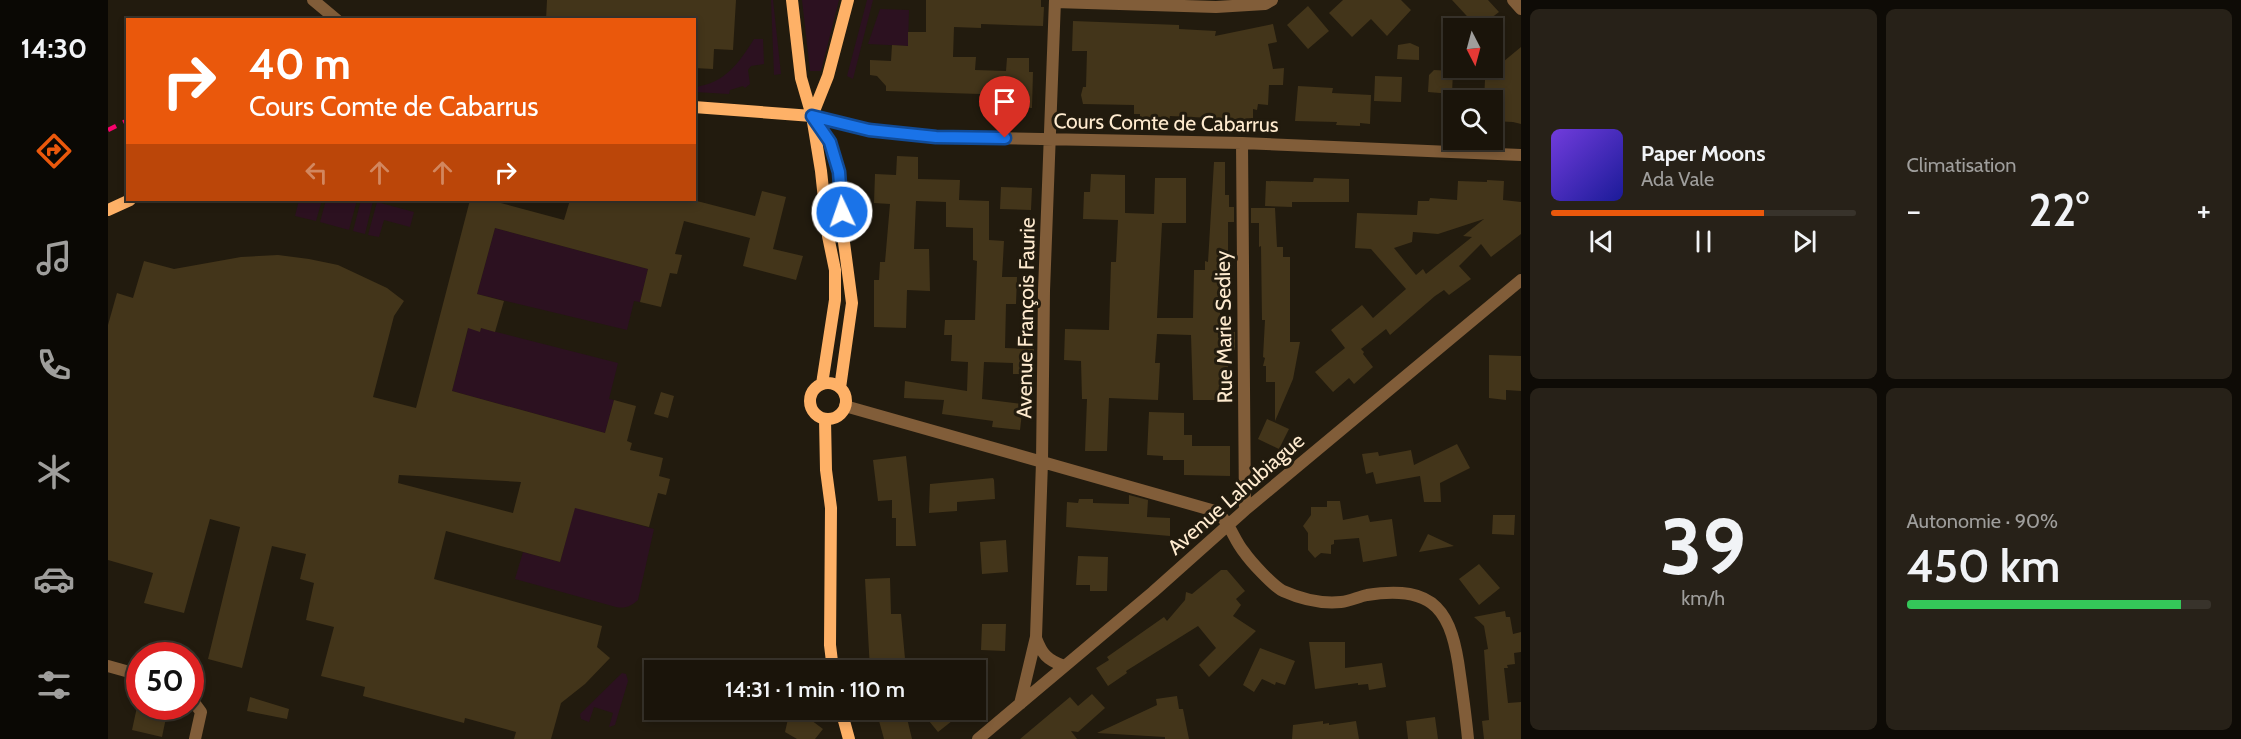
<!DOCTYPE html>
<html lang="fr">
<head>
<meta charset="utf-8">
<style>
  :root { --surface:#1a140a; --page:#272118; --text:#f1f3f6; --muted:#9f9e9c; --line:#38332b; --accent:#ea580c }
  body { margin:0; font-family:Cabin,sans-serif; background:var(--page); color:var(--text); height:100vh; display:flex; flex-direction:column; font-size:22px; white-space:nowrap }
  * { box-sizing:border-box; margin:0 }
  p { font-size:20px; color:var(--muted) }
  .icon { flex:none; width:33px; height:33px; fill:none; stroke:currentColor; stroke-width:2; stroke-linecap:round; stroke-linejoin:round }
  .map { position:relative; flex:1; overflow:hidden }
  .side { display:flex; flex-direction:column; gap:9px; padding:9px; background:#0e0b06; width:720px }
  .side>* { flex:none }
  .hud { position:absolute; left:18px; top:18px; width:570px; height:183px; border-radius:0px; box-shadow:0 3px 9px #0003,0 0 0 2px var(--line); background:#ea580c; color:#fff; overflow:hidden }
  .needle { width:39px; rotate:174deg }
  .tools { position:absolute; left:1335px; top:18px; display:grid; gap:12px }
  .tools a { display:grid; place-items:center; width:60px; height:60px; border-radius:0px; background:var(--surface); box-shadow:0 3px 9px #0003,0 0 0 2px var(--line); font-size:30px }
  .speed { position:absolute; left:18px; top:642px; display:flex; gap:12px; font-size:30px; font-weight:700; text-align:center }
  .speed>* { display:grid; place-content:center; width:78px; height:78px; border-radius:50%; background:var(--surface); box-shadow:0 3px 9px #0003,0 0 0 2px var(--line); line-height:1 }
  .speed .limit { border:9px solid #d22; background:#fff; color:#111 }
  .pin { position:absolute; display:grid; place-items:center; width:51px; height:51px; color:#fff; margin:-62px -26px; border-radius:50% 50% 50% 0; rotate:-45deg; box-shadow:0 0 6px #0007 }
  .pin .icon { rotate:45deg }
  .me { position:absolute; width:66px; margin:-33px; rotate:357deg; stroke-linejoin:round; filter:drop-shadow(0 0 4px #0008) }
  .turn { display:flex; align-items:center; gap:21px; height:126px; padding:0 24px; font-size:27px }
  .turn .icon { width:78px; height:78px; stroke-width:2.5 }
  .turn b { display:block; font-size:42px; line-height:51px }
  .lanes { display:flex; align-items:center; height:57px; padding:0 24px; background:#0003; justify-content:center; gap:30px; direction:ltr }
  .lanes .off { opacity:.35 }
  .big { font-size:45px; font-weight:600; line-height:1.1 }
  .side .widget { flex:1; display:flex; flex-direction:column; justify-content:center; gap:9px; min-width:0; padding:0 21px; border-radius:9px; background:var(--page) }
  .side .dial { align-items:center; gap:0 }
  .dial b { font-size:78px; line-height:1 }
  .song { display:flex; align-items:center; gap:18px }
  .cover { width:72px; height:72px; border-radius:9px; background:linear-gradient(135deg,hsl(260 70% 55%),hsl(240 70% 35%)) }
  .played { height:6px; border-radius:3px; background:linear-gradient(90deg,var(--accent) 70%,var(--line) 70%) }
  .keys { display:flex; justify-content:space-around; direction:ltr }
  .heat { display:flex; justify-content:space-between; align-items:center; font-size:33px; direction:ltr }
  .charge { height:9px; border-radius:4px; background:linear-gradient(90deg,#34c759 90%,var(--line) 0) }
  .side .tiles { flex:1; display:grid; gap:9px; grid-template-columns:repeat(2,1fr) }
  .trip { position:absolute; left:536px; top:660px; width:342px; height:60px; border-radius:0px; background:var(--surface); box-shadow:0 3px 9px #0003,0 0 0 2px var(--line); font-weight:600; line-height:60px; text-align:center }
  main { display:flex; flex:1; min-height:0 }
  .tab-bar { display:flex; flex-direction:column; width:108px; justify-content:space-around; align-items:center; background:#0a0804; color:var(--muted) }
  .tab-bar .icon { width:42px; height:42px }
  .tab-bar .active { color:var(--accent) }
  .tab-bar b { font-size:27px; color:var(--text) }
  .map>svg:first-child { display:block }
  .green { fill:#2c1120 }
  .building { fill:#43351a; fill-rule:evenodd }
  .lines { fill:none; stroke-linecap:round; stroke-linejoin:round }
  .street { stroke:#815d39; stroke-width:12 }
  .secondary { stroke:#feb167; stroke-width:12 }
  .rail { stroke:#f8026d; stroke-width:4.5; stroke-dasharray:9 8; stroke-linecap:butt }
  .route-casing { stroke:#114b97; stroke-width:15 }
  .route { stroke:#1a73e8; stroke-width:10 }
  .labels { text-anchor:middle; stroke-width:6; stroke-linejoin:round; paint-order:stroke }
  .street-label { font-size:21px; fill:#ffebcf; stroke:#221b0e }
</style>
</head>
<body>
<main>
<nav class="tab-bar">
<b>14:30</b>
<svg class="icon active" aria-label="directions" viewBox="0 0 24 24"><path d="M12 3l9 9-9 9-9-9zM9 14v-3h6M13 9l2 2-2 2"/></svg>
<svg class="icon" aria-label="music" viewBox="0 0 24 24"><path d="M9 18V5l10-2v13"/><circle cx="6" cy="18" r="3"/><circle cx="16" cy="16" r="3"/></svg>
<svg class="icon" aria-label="phone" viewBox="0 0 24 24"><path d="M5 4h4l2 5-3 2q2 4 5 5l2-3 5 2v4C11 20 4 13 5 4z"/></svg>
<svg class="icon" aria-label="climate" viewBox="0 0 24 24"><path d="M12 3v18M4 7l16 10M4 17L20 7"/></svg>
<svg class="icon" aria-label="car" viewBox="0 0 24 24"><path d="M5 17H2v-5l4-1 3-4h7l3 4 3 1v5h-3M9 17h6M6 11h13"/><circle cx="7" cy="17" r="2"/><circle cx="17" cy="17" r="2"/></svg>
<svg class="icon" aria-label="filters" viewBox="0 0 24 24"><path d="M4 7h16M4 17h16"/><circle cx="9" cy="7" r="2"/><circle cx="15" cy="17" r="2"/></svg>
</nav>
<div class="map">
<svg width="1413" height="739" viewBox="0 0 1413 739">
  <rect width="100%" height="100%" fill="#221b0e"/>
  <path class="green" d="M663 0H665L673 74 666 75Z
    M694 0H731L713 71H702Z
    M759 0H765L745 79 739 76Z
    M772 9 801 10 800 46 760 44Z
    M646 39H655L656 64 643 66 640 70 642 84 637 88 635 86 622 90 621 94 587 92V87C617 83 631 63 646 39Z
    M191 200H214L208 221 187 216Z
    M218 200H249L241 230 212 222Z
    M253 200 265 201 257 234 245 231Z
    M269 202 306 212 302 227 276 220 271 237 260 235Z
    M387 228 540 269 532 302 526 301 519 330 369 294Z
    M361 325 372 331 373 328 510 363 501 399 506 400 497 433 344 391Z
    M467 505 477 510 546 529 530 600C523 606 518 609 508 607L407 579 415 552 452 562Z
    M514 673 518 674 520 681 507 725 501 727 505 713 486 707 481 722 473 719 472 714Z"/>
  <path class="building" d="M439 0H628L625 50 606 49 605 69 586 68V20H438Z
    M818 0H933V7H936L935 26 873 24V28L846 27 845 57H868L867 70 898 71 899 58H921V72H925L924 108 871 106 872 94 778 91V86L769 76 762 75V60L783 61 784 45 800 46V32H818Z
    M1235 0H1293L1303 10 1279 36 1263 19 1244 37 1221 13Z
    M1344 0H1380L1391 12 1370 28Z
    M1200 6 1221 31 1200 49 1179 25Z
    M965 21 1071 25V29L1108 31 1107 36 1165 24 1169 42 1160 44 1165 69 1176 68 1175 85H1161L1160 105 1150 104 1149 110 1145 109V120L1062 116 1061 121 1032 120V114H1026V105L975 104 973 95 975 87H978L979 51H964Z
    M1302 43 1311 47V60L1289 59 1290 45Z
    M1413 47V124L1405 122 1384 121V100H1376L1377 80 1381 70 1384 71Z
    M1326 70 1345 71 1344 94 1320 92 1321 75Z
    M1267 76 1294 77 1293 102 1266 101Z
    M1190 86 1225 88 1224 93 1263 95 1262 124 1252 123V126L1228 125 1229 122 1187 121Z
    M789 156 810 157V179L852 180 851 200 881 201V240L896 241 894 277H909L908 304H898L897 348 926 349V364H923V374H905V363L876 362 874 399 915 404 912 430 884 427 885 421 834 414 836 400 796 398 797 381 859 391 860 362 843 361 844 335H836L837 320H867L869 261 865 260V228L838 227V202L808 201 806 249H821L822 291 799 290 798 328 766 327V280H771L772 262H777L782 204 766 203 767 174 788 175Z
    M1106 162H1117V195H1121V207H1126V222H1120V262H1108H1112V332H1127V350H1120V400H1085L1083 335 1049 334 1047 363H1052L1050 400 1001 398 999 451H977L979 399H974L973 361 956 360 957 329 1001 330 1003 262H1008L1010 220 975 219 976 192H982L983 174 1017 175V213L1046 214 1047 178H1078V223H1054L1049 318H1085L1086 270H1097V261L1100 262Z
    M1206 178 1241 179V202H1184V207L1157 206 1158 181 1205 182Z
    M1379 180 1396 181 1395 200 1413 202V234L1383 257 1373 244 1351 266 1363 279 1341 295 1336 290 1327 296 1282 335 1278 329 1253 349 1256 352 1255 354 1265 367 1246 384 1241 378 1225 392 1207 372 1237 348 1223 330 1254 305 1265 318 1298 289 1263 249 1247 248 1249 213 1309 215 1310 201H1321L1322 198 1349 200 1350 181 1379 182ZM1376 219 1355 236 1364 237 1318 274 1315 269 1308 275 1286 248 1304 242 1305 232 1330 234Z
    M893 187 924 188 923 210 892 209Z
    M654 191 678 197 665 249 695 256 688 280 635 266 642 238 576 221 567 254 574 255 569 274 562 273 553 307 532 302 540 269 387 228 369 294 396 301 387 332 373 328 372 332 360 328 344 391 497 433 506 400 528 406 519 441 524 443 522 450 555 458 551 476 562 479 558 495 550 493 541 527 467 508 452 562 338 531 326 579 494 626 489 647 502 658 477 684 453 703 443 739H406L408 732 357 718 356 723 255 696 257 687 213 676 226 627 198 620 206 583 192 579 198 554 164 546 134 668 100 659 132 527 102 519 76 613 36 603 45 573 0 560V325L9 293 25 298 36 261 66 269 133 257 170 255 201 259 230 265 279 288 296 301 286 316 265 397 308 408 362 200H394L393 203 456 220 462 200H585L647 216ZM291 475 413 482 405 513 290 483Z
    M1143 208H1167L1169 247H1175V257H1182V342H1192L1185 379 1167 421V382H1158V366H1155L1157 358 1155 357 1157 320H1154L1153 246 1151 247V223H1143Z
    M1381 355 1413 356V391L1398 390V400L1381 398Z
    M553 392 566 396 560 418 546 414Z
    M1041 412 1076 413V435H1084V446H1122V476L1076 475V460H1055V456L1039 455Z
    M1159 419 1181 429 1171 449 1150 439Z
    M1349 444 1362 468 1332 483 1333 502H1316L1312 476 1268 484 1265 472 1258 474 1254 454 1270 452 1271 456 1303 450 1306 465Z
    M798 456 808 546H788V518H784V500L770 501 765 460Z
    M885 478 886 480 887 499 849 502V511L821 513 822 484Z
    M1021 495 1040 500 1039 517 1062 518V536L958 527 959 502 970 503 971 499H985V503L1021 504Z
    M1219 501H1232L1235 520 1260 515 1262 522 1284 519 1289 556 1255 562 1251 538 1226 540V544L1223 545V554L1213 553 1207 558 1200 550V533L1195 526 1203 515V507H1219Z
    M1385 515H1407L1406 535 1384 534Z
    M1320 534 1346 546 1311 552Z
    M898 540 900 572 874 574 872 542Z
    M970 556 1000 557 999 591H982V585H968Z
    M1371 564 1392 588 1371 605 1351 579Z
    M1113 570H1119L1137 591 1128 599 1133 605 1125 616 1148 631 1101 677 1091 665 1108 648 1090 626 1018 671 1019 673 1000 686 988 668 1001 660 999 657 1056 617 1059 621 1077 600 1078 592 1084 594Z
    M782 578 783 614H793L798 670H762L757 579Z
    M1397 611 1398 617H1402L1405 634 1413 632V652L1406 653 1407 664 1399 665 1400 668H1396L1400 703 1413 702V739H1376L1374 721 1381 720 1376 650 1380 649 1376 626 1366 617Z
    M874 624H898L897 651 873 650Z
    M1201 642H1237V668L1274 663 1278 687 1261 690 1260 684 1250 685V683L1207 689Z
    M1152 648 1187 661 1177 685 1168 682 1167 685 1154 679 1146 692 1135 685Z
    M984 694 997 708 970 732 963 731 969 739H912L962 697 970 706Z
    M1069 696 1071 709H1075L1081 739H1057V737L989 733 1049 705 1048 699Z
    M142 697 181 709 179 719 139 711Z
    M29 707 59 713 54 737 24 730Z
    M682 710H710L703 720 715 729 707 739H689L677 732Z
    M768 710H797L804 739H776Z
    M812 710H858L830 732Z
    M1327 717 1330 739H1300L1298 721Z
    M1215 721V724L1221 723V725L1248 721 1251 739H1184L1185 725Z"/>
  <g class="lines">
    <path class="street" d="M205 0 229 20
      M1405 0 1413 9
      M947 2 1108 7 1157 4 1164 0
      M704 116 761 130 828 137 1134 143 1413 155
      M1134 143 1137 510
      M737 406 1107 511C1122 521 1125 539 1136 552 1143 562 1165 586 1175 591 1193 599 1213 604 1233 602 1242 601 1250 597 1259 595 1328 584 1344 612 1352 675 1355 696 1358 718 1360 739
      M928 638C934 654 939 660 956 666
      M0 666 32 675
      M82 697 93 712 87 739
      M912 704 928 637 934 462 936 291 947 0
      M870 739 1045 592 1137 510 1413 280"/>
    <path class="secondary" d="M684 0 693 78 704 116 713 171 720 236 727 270V300L714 384
      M586 107 704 116
      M704 116 720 76 740 0
      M707 121 722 142 731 172 735 235 744 303 732 388
      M0 210 22 200
      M702 401a18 18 0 1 1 36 0a18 18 0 1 1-36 0Z
      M717 419 718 470 723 508 722 645 725 670
      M733 710 741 739"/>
    <path class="rail" d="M0 130 20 120"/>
  </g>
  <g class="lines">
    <defs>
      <path id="route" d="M734 212 731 172 722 142 704 116 761 130 828 137 897 138"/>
    </defs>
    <use href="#route" class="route-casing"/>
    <use href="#route" class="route"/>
  </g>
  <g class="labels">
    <g class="street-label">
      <text transform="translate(1058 123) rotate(1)" y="7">Cours Comte de Cabarrus</text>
      <text transform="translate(918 318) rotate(-89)" y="7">Avenue François Faurie</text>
      <text transform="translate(1116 327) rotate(-91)" y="7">Rue Marie Sediey</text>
      <text transform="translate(1128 494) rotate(-41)" y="7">Avenue Lahubiague</text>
    </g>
  </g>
</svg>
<div class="tools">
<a><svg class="needle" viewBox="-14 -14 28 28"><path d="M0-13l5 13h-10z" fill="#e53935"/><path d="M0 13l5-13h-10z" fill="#9f9e9c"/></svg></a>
<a><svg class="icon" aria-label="search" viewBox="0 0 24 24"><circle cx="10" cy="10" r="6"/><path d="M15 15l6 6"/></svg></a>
</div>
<div class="speed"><div class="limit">50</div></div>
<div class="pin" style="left:897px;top:138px;background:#d93025"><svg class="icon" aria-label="arrive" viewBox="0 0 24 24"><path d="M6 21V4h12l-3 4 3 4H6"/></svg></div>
<svg class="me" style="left:734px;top:212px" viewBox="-20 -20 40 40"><circle r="17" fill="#1a73e8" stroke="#fff" stroke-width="3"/><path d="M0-11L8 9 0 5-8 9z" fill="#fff"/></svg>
<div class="trip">14:31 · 1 min · 110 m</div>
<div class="hud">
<div class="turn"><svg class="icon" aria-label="right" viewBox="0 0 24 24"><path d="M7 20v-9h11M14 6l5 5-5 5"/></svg><div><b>40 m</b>Cours Comte de Cabarrus</div></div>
<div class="lanes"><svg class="icon off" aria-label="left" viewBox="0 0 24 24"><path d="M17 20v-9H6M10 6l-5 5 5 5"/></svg><svg class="icon off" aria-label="ahead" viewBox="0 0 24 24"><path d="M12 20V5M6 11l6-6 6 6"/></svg><svg class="icon off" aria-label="ahead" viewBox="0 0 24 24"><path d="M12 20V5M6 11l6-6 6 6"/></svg><svg class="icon" aria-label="right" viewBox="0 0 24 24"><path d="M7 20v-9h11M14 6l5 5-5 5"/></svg></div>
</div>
</div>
<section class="side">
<div class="tiles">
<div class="widget">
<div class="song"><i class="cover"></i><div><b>Paper Moons</b><p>Ada Vale</p></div></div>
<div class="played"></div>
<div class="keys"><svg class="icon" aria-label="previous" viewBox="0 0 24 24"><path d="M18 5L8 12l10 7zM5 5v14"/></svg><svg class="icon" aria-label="pause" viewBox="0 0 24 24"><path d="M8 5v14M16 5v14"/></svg><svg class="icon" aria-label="next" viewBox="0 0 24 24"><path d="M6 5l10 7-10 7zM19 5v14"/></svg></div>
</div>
<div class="widget"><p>Climatisation</p>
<div class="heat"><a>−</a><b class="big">22°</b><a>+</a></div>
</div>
<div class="widget dial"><b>39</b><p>km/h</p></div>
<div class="widget"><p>Autonomie · 90%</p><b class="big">450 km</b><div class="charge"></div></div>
</div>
</section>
</main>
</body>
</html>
